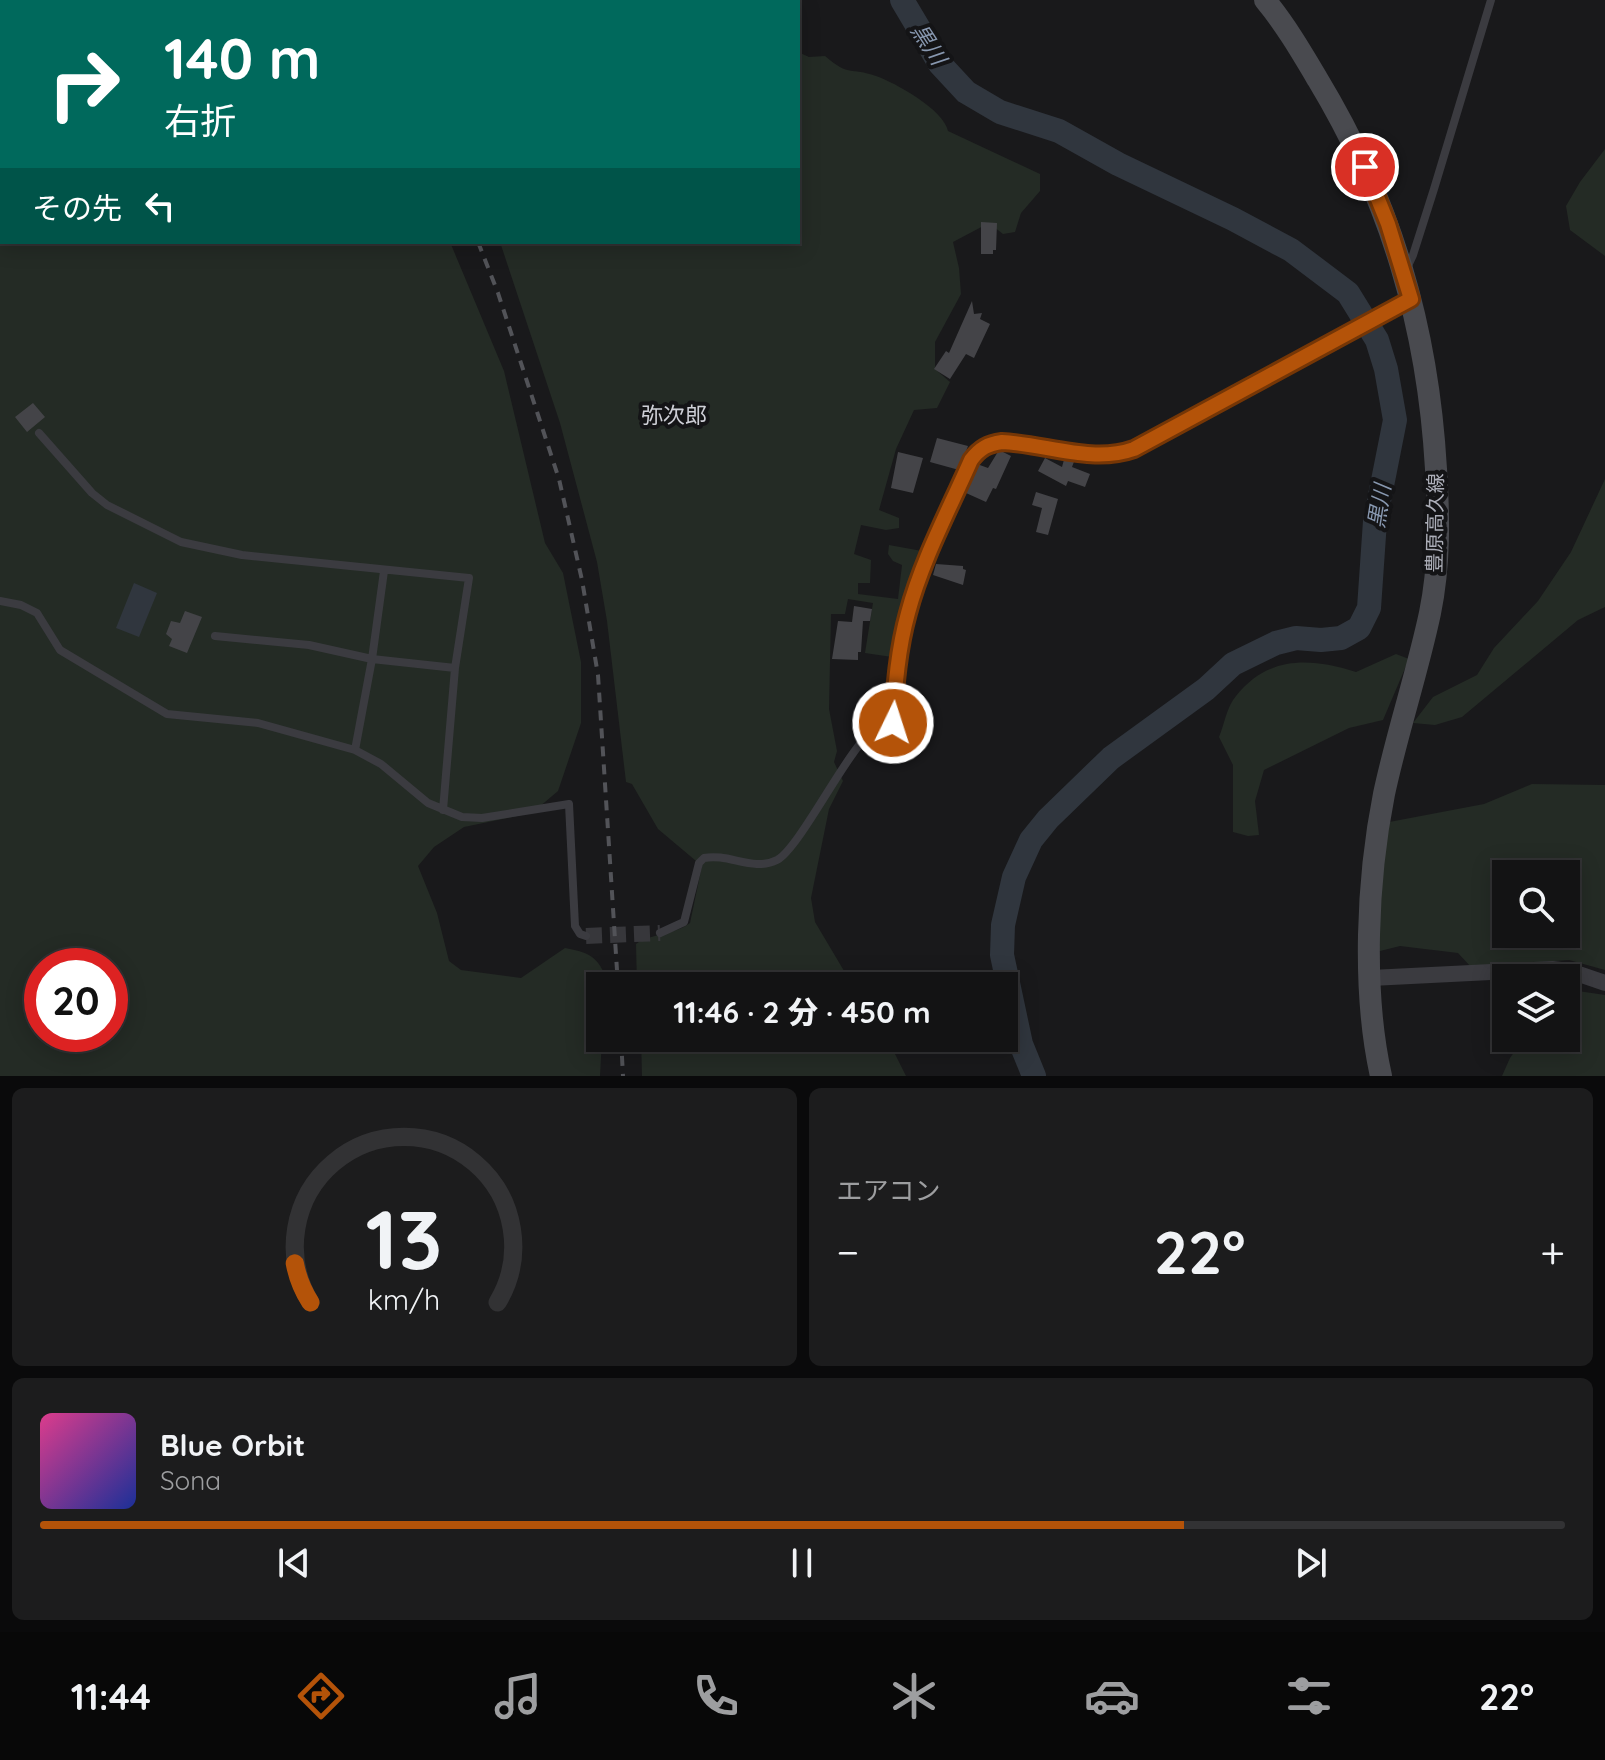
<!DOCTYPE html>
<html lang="ja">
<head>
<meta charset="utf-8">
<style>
  :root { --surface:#131314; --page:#1c1c1d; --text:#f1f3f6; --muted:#9d9ea0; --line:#323234; --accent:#b45309 }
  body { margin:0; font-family:Quicksand,"Noto Sans JP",sans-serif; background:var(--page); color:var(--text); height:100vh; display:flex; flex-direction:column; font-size:30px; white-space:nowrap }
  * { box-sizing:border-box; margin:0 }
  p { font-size:26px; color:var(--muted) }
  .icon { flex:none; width:44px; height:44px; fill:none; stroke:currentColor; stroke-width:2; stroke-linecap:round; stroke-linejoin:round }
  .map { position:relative; height:1076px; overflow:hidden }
  .panel { display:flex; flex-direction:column; gap:12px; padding:12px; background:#0a0a0b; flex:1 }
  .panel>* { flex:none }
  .top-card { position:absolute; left:0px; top:0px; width:800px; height:244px; box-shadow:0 4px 20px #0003,0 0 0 2px var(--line); background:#00695c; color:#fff; overflow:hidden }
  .buttons { position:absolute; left:1492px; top:860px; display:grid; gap:16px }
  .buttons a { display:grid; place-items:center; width:88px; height:88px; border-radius:0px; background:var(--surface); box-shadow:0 4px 20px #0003,0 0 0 2px var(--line); font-size:40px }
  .speed { position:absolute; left:24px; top:948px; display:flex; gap:16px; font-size:40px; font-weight:700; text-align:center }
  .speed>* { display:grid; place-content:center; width:104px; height:104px; border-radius:50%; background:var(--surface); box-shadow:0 4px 20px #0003,0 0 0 2px var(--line); line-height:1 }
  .speed .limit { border:12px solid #d22; background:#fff; color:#111 }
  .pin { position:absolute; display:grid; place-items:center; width:68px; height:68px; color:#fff; margin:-34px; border:4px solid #fff; border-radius:50%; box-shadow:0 2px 8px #0007 }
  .me { position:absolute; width:88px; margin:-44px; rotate:4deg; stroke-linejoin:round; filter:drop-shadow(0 0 6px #0008) }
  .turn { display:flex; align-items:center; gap:28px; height:168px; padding:0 32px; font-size:36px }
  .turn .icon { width:104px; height:104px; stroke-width:2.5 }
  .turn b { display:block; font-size:56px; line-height:68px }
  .then { display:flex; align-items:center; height:76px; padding:0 32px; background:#0003; gap:16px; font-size:30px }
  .big { font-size:60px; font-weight:800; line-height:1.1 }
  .panel .tile { flex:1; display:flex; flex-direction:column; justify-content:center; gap:12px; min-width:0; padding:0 28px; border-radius:12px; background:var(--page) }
  .panel .dial { align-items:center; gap:0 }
  .dial svg { height:208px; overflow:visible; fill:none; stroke:var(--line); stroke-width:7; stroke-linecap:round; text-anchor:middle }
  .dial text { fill:var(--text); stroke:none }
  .song { display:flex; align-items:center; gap:24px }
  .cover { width:96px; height:96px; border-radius:12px; background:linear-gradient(135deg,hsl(330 70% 55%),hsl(230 70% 35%)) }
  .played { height:8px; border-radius:4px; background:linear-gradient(90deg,var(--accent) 75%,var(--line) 75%) }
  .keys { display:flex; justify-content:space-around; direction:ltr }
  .heat { display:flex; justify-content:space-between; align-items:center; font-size:44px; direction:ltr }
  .panel .tiles { flex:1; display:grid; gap:12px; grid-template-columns:1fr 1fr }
  .tile:last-child { grid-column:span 2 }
  .trip { position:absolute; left:586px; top:972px; width:432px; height:80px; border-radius:0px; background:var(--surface); box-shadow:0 4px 20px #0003,0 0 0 2px var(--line); font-weight:800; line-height:80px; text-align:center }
  .dock { display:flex; height:128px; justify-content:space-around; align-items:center; background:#080808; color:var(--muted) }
  .dock .icon { width:56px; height:56px }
  .dock .selected { color:var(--accent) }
  .dock b { font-size:36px; color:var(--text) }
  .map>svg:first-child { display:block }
  .green { fill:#242b25; fill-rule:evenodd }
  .water { fill:#30363e }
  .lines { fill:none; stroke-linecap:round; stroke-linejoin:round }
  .river { stroke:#30363e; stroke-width:24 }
  .building { fill:#444448 }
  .street-tunnel { stroke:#37373b; stroke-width:16; stroke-dasharray:16 8; stroke-linecap:butt }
  .lane { stroke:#3b3b40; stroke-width:8 }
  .street { stroke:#3b3b40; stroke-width:16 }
  .secondary { stroke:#494a4f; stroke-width:22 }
  .rail { stroke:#525358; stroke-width:4; stroke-dasharray:10 8; stroke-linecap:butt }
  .route-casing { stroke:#753606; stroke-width:20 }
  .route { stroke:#b45309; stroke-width:14 }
  .labels { text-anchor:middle; stroke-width:8; stroke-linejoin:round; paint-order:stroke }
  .street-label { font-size:20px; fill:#adafb9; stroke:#141416 }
  .water-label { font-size:22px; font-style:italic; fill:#8898b0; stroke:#141416 }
  .neighbourhood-label { font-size:22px; fill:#cecfd6; stroke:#141416 }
</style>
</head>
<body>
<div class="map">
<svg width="1605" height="1076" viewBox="0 0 1605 1076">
  <rect width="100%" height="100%" fill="#19191b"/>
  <path class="green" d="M0 0 368 2H2V242H450L504 371 545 543 563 573 581 662V723L558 791 532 813 464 827 434 847 418 866 437 913 449 961 461 970 521 978 565 948C593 953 600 959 609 986H600V1038H602L600 1076H0ZM42 966H110V1034H42Z
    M798 52 809 57 825 56C849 77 850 67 876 76 896 83 944 110 948 131L1040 174V191L1021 213 1015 232 1003 234 989 223 953 242 959 268 961 294 935 342V369L950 382 937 408 914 410 896 449 879 510 899 518V528L886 530 861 525 854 554 871 560 870 583H858V594L898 599 902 565 893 561 888 554 889 545 922 551 901 616 892 657 865 653 873 603 848 599 845 614H831L829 709 837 751 834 762 843 781 829 809 811 898 815 922 853 986H637L636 944C652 933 674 935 690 923L702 866 658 829 632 784 626 782 607 621 597 562 560 423 500 242H798Z
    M1605 149V256L1570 230 1566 206 1580 182Z
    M1605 479V607L1578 620 1462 717 1435 725 1413 723 1433 697 1477 675 1494 648 1538 601 1571 552Z
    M1396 654 1409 659 1383 720 1349 728 1264 770 1255 801 1259 835 1248 836 1233 832V765L1219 737C1224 725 1227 706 1236 696 1269 655 1311 658 1356 672Z
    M1532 784 1605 785V970L1569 960 1471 967 1458 953 1400 946 1376 952 1384 823 1484 804ZM1506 874H1566V934H1506Z
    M1578 991 1605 995V1076H1502L1510 1058 1524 1038H1566V999Z
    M641 1038H887L906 1076H642Z"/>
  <path class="water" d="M134 583 157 593 139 637 116 628Z"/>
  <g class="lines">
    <path class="river" d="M902 0 940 64 966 92 1000 112 1059 131 1118 164 1233 219 1291 250 1348 293 1377 340 1386 369 1395 420 1375 521 1369 608 1359 628 1341 638 1321 640 1296 638 1276 643 1233 664 1206 689 1111 758 1048 819 1031 840 1014 877 1003 925 1002 955 1021 1044 1034 1076"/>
  </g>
  <path class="building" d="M981 222 997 223 996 250H993V254H981Z
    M972 301 974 314 982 313 980 319 990 324 974 358 966 354 950 379 934 369 946 351 949 353Z
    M33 403 45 417 27 432 15 417Z
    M937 438 968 446 959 470 930 462Z
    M999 450 1011 456 996 489 993 488 986 502 966 493 977 464 988 468Z
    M898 452 923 458 913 493 891 488Z
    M1065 456 1075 459 1072 467 1090 474 1085 487 1068 481 1066 486 1038 471 1045 458 1062 467Z
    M1036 492 1058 499 1048 535 1036 532 1042 508 1032 505Z
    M936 564 963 566V569L966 570 963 585 933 575Z
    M854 606 872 609 870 621H863L861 652H858V660L832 659 838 621 852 622Z
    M185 611 202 617 187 653 169 646 172 639 166 634 171 621 180 623Z"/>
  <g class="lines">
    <path class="street-tunnel" d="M586 936 660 933"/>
    <path class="lane" d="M132 0 134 2
      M191 2 194 0
      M0 116 2 115
      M1406 270 1413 255 1434 189 1491 0
      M39 433 92 493 107 505 181 542 242 555 469 578 455 668 443 810
      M0 601 21 605 37 613 60 650 167 714 258 723 355 750 381 764 428 803 462 817 482 818 569 804 575 926 580 934 586 936
      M215 636 309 645 372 659 455 668
      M355 750 372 659 384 571
      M660 933 684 922 699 863 704 858C729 853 753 872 777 860 797 850 840 766 861 743 869 734 882 729 893 723 895 686 898 649 908 613 922 560 949 510 971 460 980 448 988 444 1002 442L1116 455 1161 435"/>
    <path class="street" d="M1161 435 1411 299
      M1371 978 1552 969 1570 971 1605 983"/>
    <path class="secondary" d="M1265 0C1285 24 1302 53 1318 80 1391 201 1428 328 1436 469 1439 517 1440 564 1430 613 1417 674 1397 733 1384 794 1367 879 1362 991 1381 1076"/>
    <path class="rail" d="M392 0 393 2
      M478 242 498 293 559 479 582 580 598 675 618 986
      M621 1038 623 1076"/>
  </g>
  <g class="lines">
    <defs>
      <path id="route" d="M893 723C895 686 898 649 908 613 922 560 949 510 971 460 980 448 988 444 1002 442 1046 444 1092 464 1134 449L1411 299 1388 224 1365 167"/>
    </defs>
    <use href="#route" class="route-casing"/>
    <use href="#route" class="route"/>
  </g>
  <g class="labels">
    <g class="street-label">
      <text transform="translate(1435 523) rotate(-89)" y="7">豊原高久線</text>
    </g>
    <g class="water-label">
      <text transform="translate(929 44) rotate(57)" y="8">黒川</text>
      <text transform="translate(1379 506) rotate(-81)" y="8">黒川</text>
    </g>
    <g class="neighbourhood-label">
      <text x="674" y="423">弥次郎</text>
    </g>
  </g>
</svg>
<div class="buttons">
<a><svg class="icon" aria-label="search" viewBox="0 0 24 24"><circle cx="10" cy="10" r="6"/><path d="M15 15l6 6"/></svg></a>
<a><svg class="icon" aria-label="layers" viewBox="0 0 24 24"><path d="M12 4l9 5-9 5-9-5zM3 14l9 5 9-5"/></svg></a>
</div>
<div class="speed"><div class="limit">20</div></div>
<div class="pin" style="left:1365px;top:167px;background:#d93025"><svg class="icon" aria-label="arrive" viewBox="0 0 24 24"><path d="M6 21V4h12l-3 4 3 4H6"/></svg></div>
<svg class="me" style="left:893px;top:723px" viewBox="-20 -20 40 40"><circle r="17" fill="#b45309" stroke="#fff" stroke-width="3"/><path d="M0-11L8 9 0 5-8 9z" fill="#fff"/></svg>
<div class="trip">11:46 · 2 分 · 450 m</div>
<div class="top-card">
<div class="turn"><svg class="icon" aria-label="right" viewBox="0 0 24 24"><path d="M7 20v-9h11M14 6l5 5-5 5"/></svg><div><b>140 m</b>右折</div></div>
<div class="then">その先<svg class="icon" aria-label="left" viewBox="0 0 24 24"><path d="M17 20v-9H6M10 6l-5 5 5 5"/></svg></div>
</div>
</div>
<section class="panel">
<div class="tiles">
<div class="tile dial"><svg viewBox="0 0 100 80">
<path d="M14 69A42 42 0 1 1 86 69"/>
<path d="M14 69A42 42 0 0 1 8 54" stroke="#b45309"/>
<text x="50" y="56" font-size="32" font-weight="700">13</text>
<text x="50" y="72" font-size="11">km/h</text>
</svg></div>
<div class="tile"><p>エアコン</p>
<div class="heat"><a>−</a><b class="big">22°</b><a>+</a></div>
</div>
<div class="tile">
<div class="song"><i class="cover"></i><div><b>Blue Orbit</b><p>Sona</p></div></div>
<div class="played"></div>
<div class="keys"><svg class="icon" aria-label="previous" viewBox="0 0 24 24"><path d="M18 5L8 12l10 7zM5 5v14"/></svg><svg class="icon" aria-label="pause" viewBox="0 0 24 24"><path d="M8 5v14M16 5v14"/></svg><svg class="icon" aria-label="next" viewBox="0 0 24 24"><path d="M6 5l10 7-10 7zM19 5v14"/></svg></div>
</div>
</div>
</section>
<nav class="dock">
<b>11:44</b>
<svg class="icon selected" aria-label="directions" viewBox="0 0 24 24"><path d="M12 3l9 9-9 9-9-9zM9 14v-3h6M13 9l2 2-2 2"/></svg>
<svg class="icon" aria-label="music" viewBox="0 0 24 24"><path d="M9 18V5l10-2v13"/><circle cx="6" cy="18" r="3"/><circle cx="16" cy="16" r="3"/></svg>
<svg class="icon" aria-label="phone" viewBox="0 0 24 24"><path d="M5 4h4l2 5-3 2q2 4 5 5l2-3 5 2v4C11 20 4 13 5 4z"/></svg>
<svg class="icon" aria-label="climate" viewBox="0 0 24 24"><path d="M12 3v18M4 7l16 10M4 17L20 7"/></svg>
<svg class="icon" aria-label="car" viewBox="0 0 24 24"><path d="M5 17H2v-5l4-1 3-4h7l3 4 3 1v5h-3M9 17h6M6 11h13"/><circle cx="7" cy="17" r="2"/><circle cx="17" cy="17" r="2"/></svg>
<svg class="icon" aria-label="filters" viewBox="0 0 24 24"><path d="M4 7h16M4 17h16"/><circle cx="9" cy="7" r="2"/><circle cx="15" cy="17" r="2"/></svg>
<b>22°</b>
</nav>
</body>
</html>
